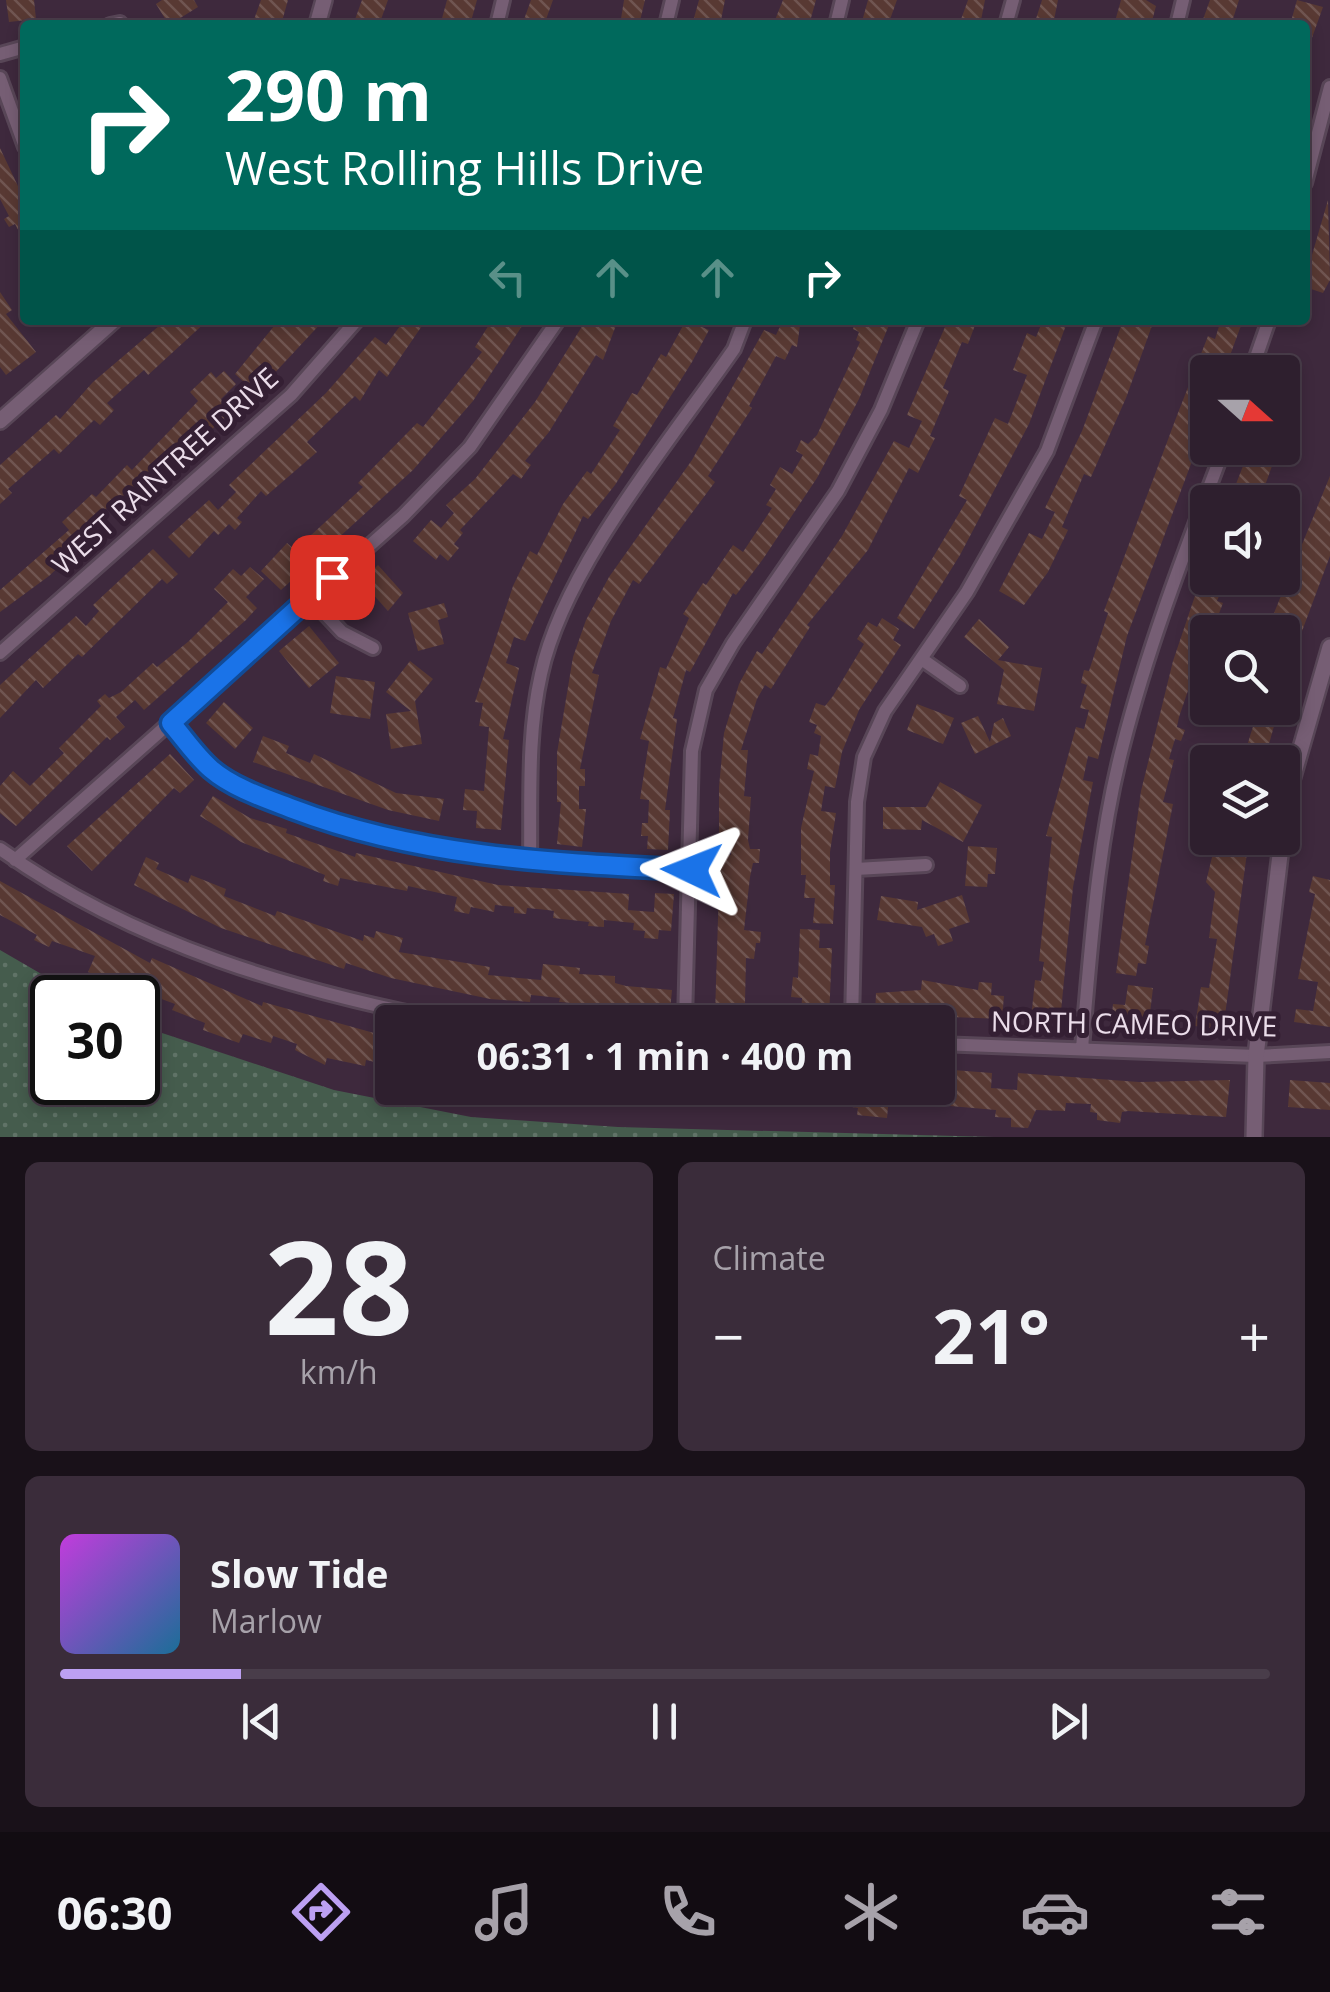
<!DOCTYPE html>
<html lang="en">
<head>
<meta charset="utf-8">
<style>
  :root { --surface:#2e1f2e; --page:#3a2c3a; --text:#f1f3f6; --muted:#a7a2aa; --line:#493d4a; --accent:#bca0f2 }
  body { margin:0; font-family:"Open Sans",sans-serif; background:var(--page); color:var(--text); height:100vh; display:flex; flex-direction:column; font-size:38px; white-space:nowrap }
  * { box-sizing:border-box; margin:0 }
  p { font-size:32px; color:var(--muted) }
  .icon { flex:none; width:55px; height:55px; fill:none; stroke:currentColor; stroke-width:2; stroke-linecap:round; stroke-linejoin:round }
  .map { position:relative; height:1137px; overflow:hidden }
  .drawer { display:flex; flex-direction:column; gap:25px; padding:25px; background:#191119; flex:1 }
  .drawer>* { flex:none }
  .guide { position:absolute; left:20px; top:20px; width:1290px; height:305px; border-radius:10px; box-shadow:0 5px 15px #0003,0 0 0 2px var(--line); background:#00695c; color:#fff; overflow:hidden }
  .needle { width:65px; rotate:111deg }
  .controls { position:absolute; left:1190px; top:355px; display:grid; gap:20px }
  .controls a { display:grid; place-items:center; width:110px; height:110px; border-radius:10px; background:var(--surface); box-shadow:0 5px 15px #0003,0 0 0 2px var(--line); font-size:50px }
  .speed { position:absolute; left:30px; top:975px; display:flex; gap:20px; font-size:50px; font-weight:700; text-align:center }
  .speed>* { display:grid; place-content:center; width:130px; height:130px; border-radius:50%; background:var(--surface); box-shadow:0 5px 15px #0003,0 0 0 2px var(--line); line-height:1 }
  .speed .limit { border:5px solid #111; border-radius:15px; background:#fff; color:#111 }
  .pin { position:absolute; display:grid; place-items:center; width:85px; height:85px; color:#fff; margin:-42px; border-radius:20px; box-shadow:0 5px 15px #0006 }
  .me { position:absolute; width:110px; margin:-55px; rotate:272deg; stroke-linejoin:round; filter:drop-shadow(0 0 8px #0008) }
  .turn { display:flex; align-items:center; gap:35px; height:210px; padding:0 40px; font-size:45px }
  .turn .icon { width:130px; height:130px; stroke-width:2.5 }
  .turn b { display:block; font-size:70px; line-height:85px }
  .lanes { display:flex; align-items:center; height:95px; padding:0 40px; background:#0003; justify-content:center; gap:50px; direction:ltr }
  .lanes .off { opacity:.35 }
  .big { font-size:75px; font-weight:700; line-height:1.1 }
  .drawer .card { flex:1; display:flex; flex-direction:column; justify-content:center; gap:15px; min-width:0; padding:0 35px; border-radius:15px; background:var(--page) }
  .drawer .dial { align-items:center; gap:0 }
  .dial b { font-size:130px; line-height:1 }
  .song { display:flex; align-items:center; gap:30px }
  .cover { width:120px; height:120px; border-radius:15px; background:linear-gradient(135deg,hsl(290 70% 55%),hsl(200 70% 35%)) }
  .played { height:10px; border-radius:5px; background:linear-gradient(90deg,var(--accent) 15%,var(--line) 15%) }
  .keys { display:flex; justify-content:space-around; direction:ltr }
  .heat { display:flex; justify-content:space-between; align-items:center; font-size:55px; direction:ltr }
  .drawer .tiles { flex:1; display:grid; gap:25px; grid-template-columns:1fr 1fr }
  .card:last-child { grid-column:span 2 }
  .trip { position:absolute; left:375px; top:1005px; width:580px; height:100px; border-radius:10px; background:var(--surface); box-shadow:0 5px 15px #0003,0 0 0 2px var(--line); font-weight:700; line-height:100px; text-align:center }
  .menu { display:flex; height:160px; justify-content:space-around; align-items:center; background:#120c12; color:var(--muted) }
  .menu .icon { width:70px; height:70px }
  .menu .on { color:var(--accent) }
  .menu b { font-size:45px; color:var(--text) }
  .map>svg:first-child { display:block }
  .grass { fill:url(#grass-dots) }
  .building { fill:url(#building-back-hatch) }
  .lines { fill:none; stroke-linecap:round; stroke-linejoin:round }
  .minor-casing { stroke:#584657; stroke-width:18 }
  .tertiary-casing { stroke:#584657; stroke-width:20 }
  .minor { stroke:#765e74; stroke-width:12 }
  .tertiary { stroke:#765e74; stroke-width:15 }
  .route-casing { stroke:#114b97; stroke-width:25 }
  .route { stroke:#1a73e8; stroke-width:18 }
  .labels { text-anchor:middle; stroke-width:10; stroke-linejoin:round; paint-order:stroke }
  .street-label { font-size:28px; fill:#ebddea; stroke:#341f33 }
</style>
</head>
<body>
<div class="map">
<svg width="1330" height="1137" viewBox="0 0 1330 1137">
  <defs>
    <pattern id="grass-dots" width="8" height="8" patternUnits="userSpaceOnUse" patternTransform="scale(2.5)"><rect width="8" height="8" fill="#455c4d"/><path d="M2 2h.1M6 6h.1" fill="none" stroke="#607367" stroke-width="1.8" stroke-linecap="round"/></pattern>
    <pattern id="building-back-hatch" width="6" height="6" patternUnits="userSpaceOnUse" patternTransform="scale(2.5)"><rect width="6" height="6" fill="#583933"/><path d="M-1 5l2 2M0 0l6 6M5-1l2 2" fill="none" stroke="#705551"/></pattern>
  </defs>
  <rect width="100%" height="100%" fill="#3e293d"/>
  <path class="grass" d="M0 950 81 997 52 998V1082H138V1025L334 1090 471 1117 618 1127 994 1137H0Z"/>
  <path class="building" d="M6 0H34L36 19 9 22Z
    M162 0H194L198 7 169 25 156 4Z
    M261 0H288L281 25H252Z
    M362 0H388L379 25H353Z
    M447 0H477L470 25 441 22Z
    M531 0H553L544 25H522Z
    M624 0H645L639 25H620Z
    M699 0H725L720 25H692Z
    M783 0H816L809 25H773Z
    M868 0H897L888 25H861Z
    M968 0H985L980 25H959Z
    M1042 0H1058L1053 25H1034Z
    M1121 0H1146L1156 6 1151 25H1114Z
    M1210 0H1239L1231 25H1201Z
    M1297 0 1323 7 1308 49 1305 25H1290Z
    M0 148 25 201V243L15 224 9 227 4 219 9 216 0 199Z
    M1328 200 1330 280 1323 293 1305 287V279Z
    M0 292 12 310 6 314 36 352 6 375 0 367Z
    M166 320H208L148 375 144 370 107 403 114 410 100 425 94 420 59 454 54 449 8 489 12 493 0 504V465L56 415 60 419 93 382Z
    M279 320H324L256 393 235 374Z
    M391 320H426L387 377 379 370 360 401 355 396 307 442 317 452 266 496 261 491 237 518 242 522 235 530 229 524 218 535 214 531 189 558 168 537 209 500 218 510 236 492 229 485 326 393 375 337 386 345 400 326Z
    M492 320H526L473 401 413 470 281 590 261 571 287 543 295 550 363 487 358 483 417 423 423 427 482 352 475 347Z
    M586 320H618L603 360 596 355 549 432 525 461 531 465 521 479 513 474 460 530 463 533 454 544 459 548 448 561 440 554 436 560 413 541 431 520 441 528 454 513 446 505 475 479 535 402Z
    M686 320 709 330 692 362 615 485 588 519 583 516 525 641 514 637 506 663 519 668 503 739 509 740 501 830 476 828 477 811 463 810 465 789 484 791 489 727 479 726 483 703 475 702 513 586 530 551 537 555 563 504 587 471 591 474 620 430 613 426 632 393 637 395 661 354 666 357Z
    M783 320 800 325 797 347 792 345 785 360 776 356 749 406 752 408 708 476 715 482 639 584 633 580 611 621 592 673 599 675 580 769H585V786H579V809H586L582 847 557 844 561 802H557V753L573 657 586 620 609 577 692 460 764 330 776 335Z
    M856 320H891L859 399 817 478 763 559 736 595 733 593 690 672 686 670 673 718 677 719 665 810H670L668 850 647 849 648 836H641L642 823H648L649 800 640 799 649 741 640 739 660 667 666 669 689 618 683 614 703 583 706 585 733 545 743 552 772 508 766 505 776 489 770 485 780 467 792 474 803 455 796 451 801 440 808 444 817 435 860 342 856 340 859 332 853 329Z
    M948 320H977L968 344 962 342 943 388 949 391 930 436 935 438 918 473 909 468 868 550 807 625 810 627 771 689 765 685 757 699 741 750H748L744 796 751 797 748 840 750 849H760L759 863H753L750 877 744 930 761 932 760 943H756L754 959 746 958 745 1003H737L735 1017 715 1015 720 854 731 855 732 834 719 833V787L724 733 739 684 757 651 762 654 842 536 894 441 909 448 922 421 907 415Z
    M1043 320H1068L1029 424 960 555 914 629 897 618 967 500 959 496 995 418 1008 424 1027 375 1013 370 1027 333 1036 337Z
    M1134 320H1154L1126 398 1091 477 1084 474 1062 527 1068 530 1048 572 1024 605 999 591 1029 533 1042 539 1055 512 1045 508 1082 431 1123 321 1132 324Z
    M1221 320H1243L1224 372H1208V418L1127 636 1098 759 1088 756 1083 780 1093 782 1073 887 1060 1022 1031 1019 1035 980 1041 981 1044 962 1039 961 1052 837 1046 836 1076 727 1084 729 1089 710 1080 708 1087 685 1081 683 1084 670 1089 671 1108 613 1104 611 1176 418 1208 336 1215 339Z
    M224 371 236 384 221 399 232 411 120 513 111 504 92 523 98 530 49 576 0 612V590L69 530 62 522 92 494 96 497 127 465 132 470 198 401 190 392 211 372 216 378Z
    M1282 376 1297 382 1283 418H1282Z
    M1250 448H1271L1265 463 1272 466 1259 502H1229Z
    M1330 476V556L1282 685V632L1267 630Z
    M153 549 178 574 167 584 162 579 82 657 78 654 43 688 36 680 0 718V685L76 616 86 626 99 611 93 605Z
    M378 565 403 593 388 611 361 581Z
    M250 567 264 579 246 597 257 608 246 620 144 710 135 700 116 717 125 727 110 740 107 737 16 826 0 813V786L13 771 30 786 64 753 59 748 101 706 97 701 105 694 109 698 121 692 153 663 157 667 189 641 228 602 214 589 233 569 241 576Z
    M1201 578H1226L1217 601 1223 603 1212 632H1208L1179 717 1177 727 1185 730 1181 741 1175 739 1169 759 1174 760 1163 802 1173 804 1145 945 1149 946 1146 964 1138 963 1136 976 1116 973 1141 791 1173 661Z
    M444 603 448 617 438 620 444 644 418 651 408 613Z
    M882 618 899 629 893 640 901 645 859 710 842 752 835 788 825 786 821 811 836 813 830 852V885H835L833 924 813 923 815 898H804L806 875H801V828L814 771 807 769 810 754 818 756 821 736 814 733 817 725 809 722 816 703 825 706 833 696 864 644 857 639 868 622 877 627Z
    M979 619 1009 647 998 660 1042 668 1034 711 997 704 1004 670 964 637Z
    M309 626 339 663 309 688 279 651Z
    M410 661 433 679 415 701 422 744 391 749 386 714 411 711 386 692Z
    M336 676 375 682 370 719 330 713Z
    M224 702 253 728 235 749 206 723Z
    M917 704 954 718 943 744 907 730Z
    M1250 708H1279L1264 762H1242L1255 720 1247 717Z
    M978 716 990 742 994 723 1003 718 1011 736 975 754 961 723Z
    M263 736 289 746 286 753 310 763 314 754 396 793 444 799 439 821 388 810 253 762Z
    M170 754 194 780 180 793 174 788 92 871 67 846Z
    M940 782 982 805 963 842 922 820 921 830 883 829V807H926Z
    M213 796 250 818 287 829 286 833 355 857 356 853 498 885 629 894 628 910 654 912 655 893 674 894 671 931 659 930 658 939 644 938 645 931 633 930 634 923 604 920V927L588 926 589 922 553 918 554 911 547 910 527 908 526 914 514 913V907L495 905 494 912 471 907 469 914 454 911 457 897 408 886 407 891 340 878 338 886 323 881 325 875 241 842 200 816Z
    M1225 838H1249L1223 1030 1195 1026 1201 987 1209 988 1217 939 1209 938 1215 892 1206 882 1213 853 1222 855Z
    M968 846 997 848 995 874H988L987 887 965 886Z
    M146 857 159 863 156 869 188 883 191 875 226 889 224 896 275 916 277 911 363 941 364 935 374 938 376 931 403 938 399 952 490 967 488 975 541 980 543 964 580 968 579 974 615 976V983L626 986 672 990 670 1011 559 1002 560 998 531 995 530 1002 490 999 391 978 346 963 344 969 221 928 134 885Z
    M1313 876 1330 880V1027L1294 1022 1296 1009 1313 1011 1318 982 1298 979 1315 894 1309 892Z
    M0 881 150 963 152 958 262 1006 263 1002 392 1038V1066L366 1060 365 1066 327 1058 325 1065 295 1050 297 1044 273 1036 271 1043 243 1034 239 1043 203 1030 205 1023 172 1010 175 1004 156 997 151 1010 138 1004V998L113 994 117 984 88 972 95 956 52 941 49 947 34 940 37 935 0 915Z
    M962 895 970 922 949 929 953 941 938 946 934 934 926 937 922 927 877 920 881 896 918 902 917 910Z
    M800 929 820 930 819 948H832L829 1019 801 1017 802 998 791 997 793 977 798 978Z
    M922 980 978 990 979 982 992 983 991 995 1004 996 1002 1019 875 1014 876 993 921 990Z
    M1128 985 1153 988 1150 1013 1144 1012 1143 1026 1111 1023 1113 1004 1125 1005Z
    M953 1070 992 1073 991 1088 1017 1090 1018 1073 1139 1082 1230 1080 1226 1117 1128 1111 1122 1112 1120 1123 1097 1120V1113L1090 1112 1091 1104 1066 1103 1065 1111 1036 1110 1028 1128 1011 1127V1118L995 1117 996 1110 950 1106 951 1101 926 1099 925 1107H888L887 1118 857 1115 858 1108 782 1095 781 1107 716 1106 717 1102 664 1098V1107L625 1105 626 1088H938V1074L952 1075Z
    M1290 1080 1330 1083V1110L1288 1107Z
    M528 1088H571L568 1107 526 1102Z"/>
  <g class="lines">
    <defs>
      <path id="minor" d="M110 25 120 23
        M497 25 503 0
        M666 25 672 0
        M836 25 842 0
        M1006 25 1013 0
        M1177 25 1183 0
        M0 54 25 47
        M0 78 25 147
        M1305 183 1330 87
        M1251 372 1269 320
        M309 597 342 632 373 648
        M0 653 291 395 357 320
        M923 660 960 686
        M171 723C184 738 196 756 211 769 233 788 267 799 293 809 422 858 556 864 692 870
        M0 849C134 945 297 992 456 1022
        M15 860 403 516 470 447 558 320
        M530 863C531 800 527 735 541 674 564 567 671 440 734 349L745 320
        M856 869 926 865
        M685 1022 692 751 706 690 733 643 838 491 881 410 918 320
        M852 1022 857 802 864 757 885 711 967 592 1047 451 1096 320
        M938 1044 1256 1056 1330 1052
        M1082 1048C1091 947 1097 844 1123 745 1149 643 1187 546 1224 448"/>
      <path id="tertiary" d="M317 25 324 0
        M0 421 114 320
        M1282 834 1291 783 1330 647
        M1254 1137 1256 1056 1282 838"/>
    </defs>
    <use href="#minor" class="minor-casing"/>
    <use href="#tertiary" class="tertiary-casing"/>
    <use href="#minor" class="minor"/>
    <use href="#tertiary" class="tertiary"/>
  </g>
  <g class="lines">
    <defs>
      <path id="route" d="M332 577 171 723C184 738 196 756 211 769 233 788 267 799 293 809 422 858 556 863 692 870"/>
    </defs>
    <use href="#route" class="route-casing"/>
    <use href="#route" class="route"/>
  </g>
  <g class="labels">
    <g class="street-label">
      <text transform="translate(165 471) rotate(-42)" y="10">WEST RAINTREE DRIVE</text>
      <text transform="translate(1134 1024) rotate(1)" y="10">NORTH CAMEO DRIVE</text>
    </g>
  </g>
</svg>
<div class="controls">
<a><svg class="needle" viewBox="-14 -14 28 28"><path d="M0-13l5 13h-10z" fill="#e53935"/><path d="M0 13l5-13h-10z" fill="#a7a2aa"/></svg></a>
<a><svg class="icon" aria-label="sound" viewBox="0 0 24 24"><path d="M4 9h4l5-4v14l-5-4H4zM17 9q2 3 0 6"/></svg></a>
<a><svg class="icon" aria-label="search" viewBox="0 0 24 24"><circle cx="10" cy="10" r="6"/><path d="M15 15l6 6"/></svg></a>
<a><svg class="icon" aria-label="layers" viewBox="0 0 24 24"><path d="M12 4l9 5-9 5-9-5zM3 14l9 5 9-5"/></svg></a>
</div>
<div class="speed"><div class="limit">30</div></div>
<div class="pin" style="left:332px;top:577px;background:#d93025"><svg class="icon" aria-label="arrive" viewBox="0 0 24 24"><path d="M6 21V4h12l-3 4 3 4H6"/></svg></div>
<svg class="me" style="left:692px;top:870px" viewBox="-20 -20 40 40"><path d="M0-17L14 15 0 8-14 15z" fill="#1a73e8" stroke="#fff" stroke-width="4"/></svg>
<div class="trip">06:31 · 1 min · 400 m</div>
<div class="guide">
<div class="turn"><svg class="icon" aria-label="right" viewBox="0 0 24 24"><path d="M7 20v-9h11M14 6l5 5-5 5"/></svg><div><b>290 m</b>West Rolling Hills Drive</div></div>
<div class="lanes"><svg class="icon off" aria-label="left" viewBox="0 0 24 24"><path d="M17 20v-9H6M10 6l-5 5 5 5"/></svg><svg class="icon off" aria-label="ahead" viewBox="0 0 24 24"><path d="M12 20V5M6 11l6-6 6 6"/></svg><svg class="icon off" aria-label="ahead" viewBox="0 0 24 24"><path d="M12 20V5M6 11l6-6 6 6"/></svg><svg class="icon" aria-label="right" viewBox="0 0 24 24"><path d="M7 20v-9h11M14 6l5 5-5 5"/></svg></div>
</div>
</div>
<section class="drawer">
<div class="tiles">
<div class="card dial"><b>28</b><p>km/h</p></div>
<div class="card"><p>Climate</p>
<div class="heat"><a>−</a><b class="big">21°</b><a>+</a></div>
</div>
<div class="card">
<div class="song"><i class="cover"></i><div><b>Slow Tide</b><p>Marlow</p></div></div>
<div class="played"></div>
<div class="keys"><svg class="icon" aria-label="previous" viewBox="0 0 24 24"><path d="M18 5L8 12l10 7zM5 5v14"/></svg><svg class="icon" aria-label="pause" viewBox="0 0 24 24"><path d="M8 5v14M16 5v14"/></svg><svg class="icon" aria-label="next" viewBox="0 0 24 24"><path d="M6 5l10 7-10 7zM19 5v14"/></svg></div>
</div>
</div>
</section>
<nav class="menu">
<b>06:30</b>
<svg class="icon on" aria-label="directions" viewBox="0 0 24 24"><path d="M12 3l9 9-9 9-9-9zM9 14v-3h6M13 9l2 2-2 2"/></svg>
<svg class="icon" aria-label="music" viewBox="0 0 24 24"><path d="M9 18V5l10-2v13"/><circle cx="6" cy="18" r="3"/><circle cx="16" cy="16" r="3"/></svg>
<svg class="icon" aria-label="phone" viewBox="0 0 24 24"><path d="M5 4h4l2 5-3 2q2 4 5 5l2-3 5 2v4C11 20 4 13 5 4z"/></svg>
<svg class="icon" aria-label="climate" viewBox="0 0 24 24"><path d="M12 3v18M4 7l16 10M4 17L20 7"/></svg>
<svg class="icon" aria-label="car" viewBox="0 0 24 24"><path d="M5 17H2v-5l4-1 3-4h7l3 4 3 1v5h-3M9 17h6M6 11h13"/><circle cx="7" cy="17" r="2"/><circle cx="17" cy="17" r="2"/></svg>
<svg class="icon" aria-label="filters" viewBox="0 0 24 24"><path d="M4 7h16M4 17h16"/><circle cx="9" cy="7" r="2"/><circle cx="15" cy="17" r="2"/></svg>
</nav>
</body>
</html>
